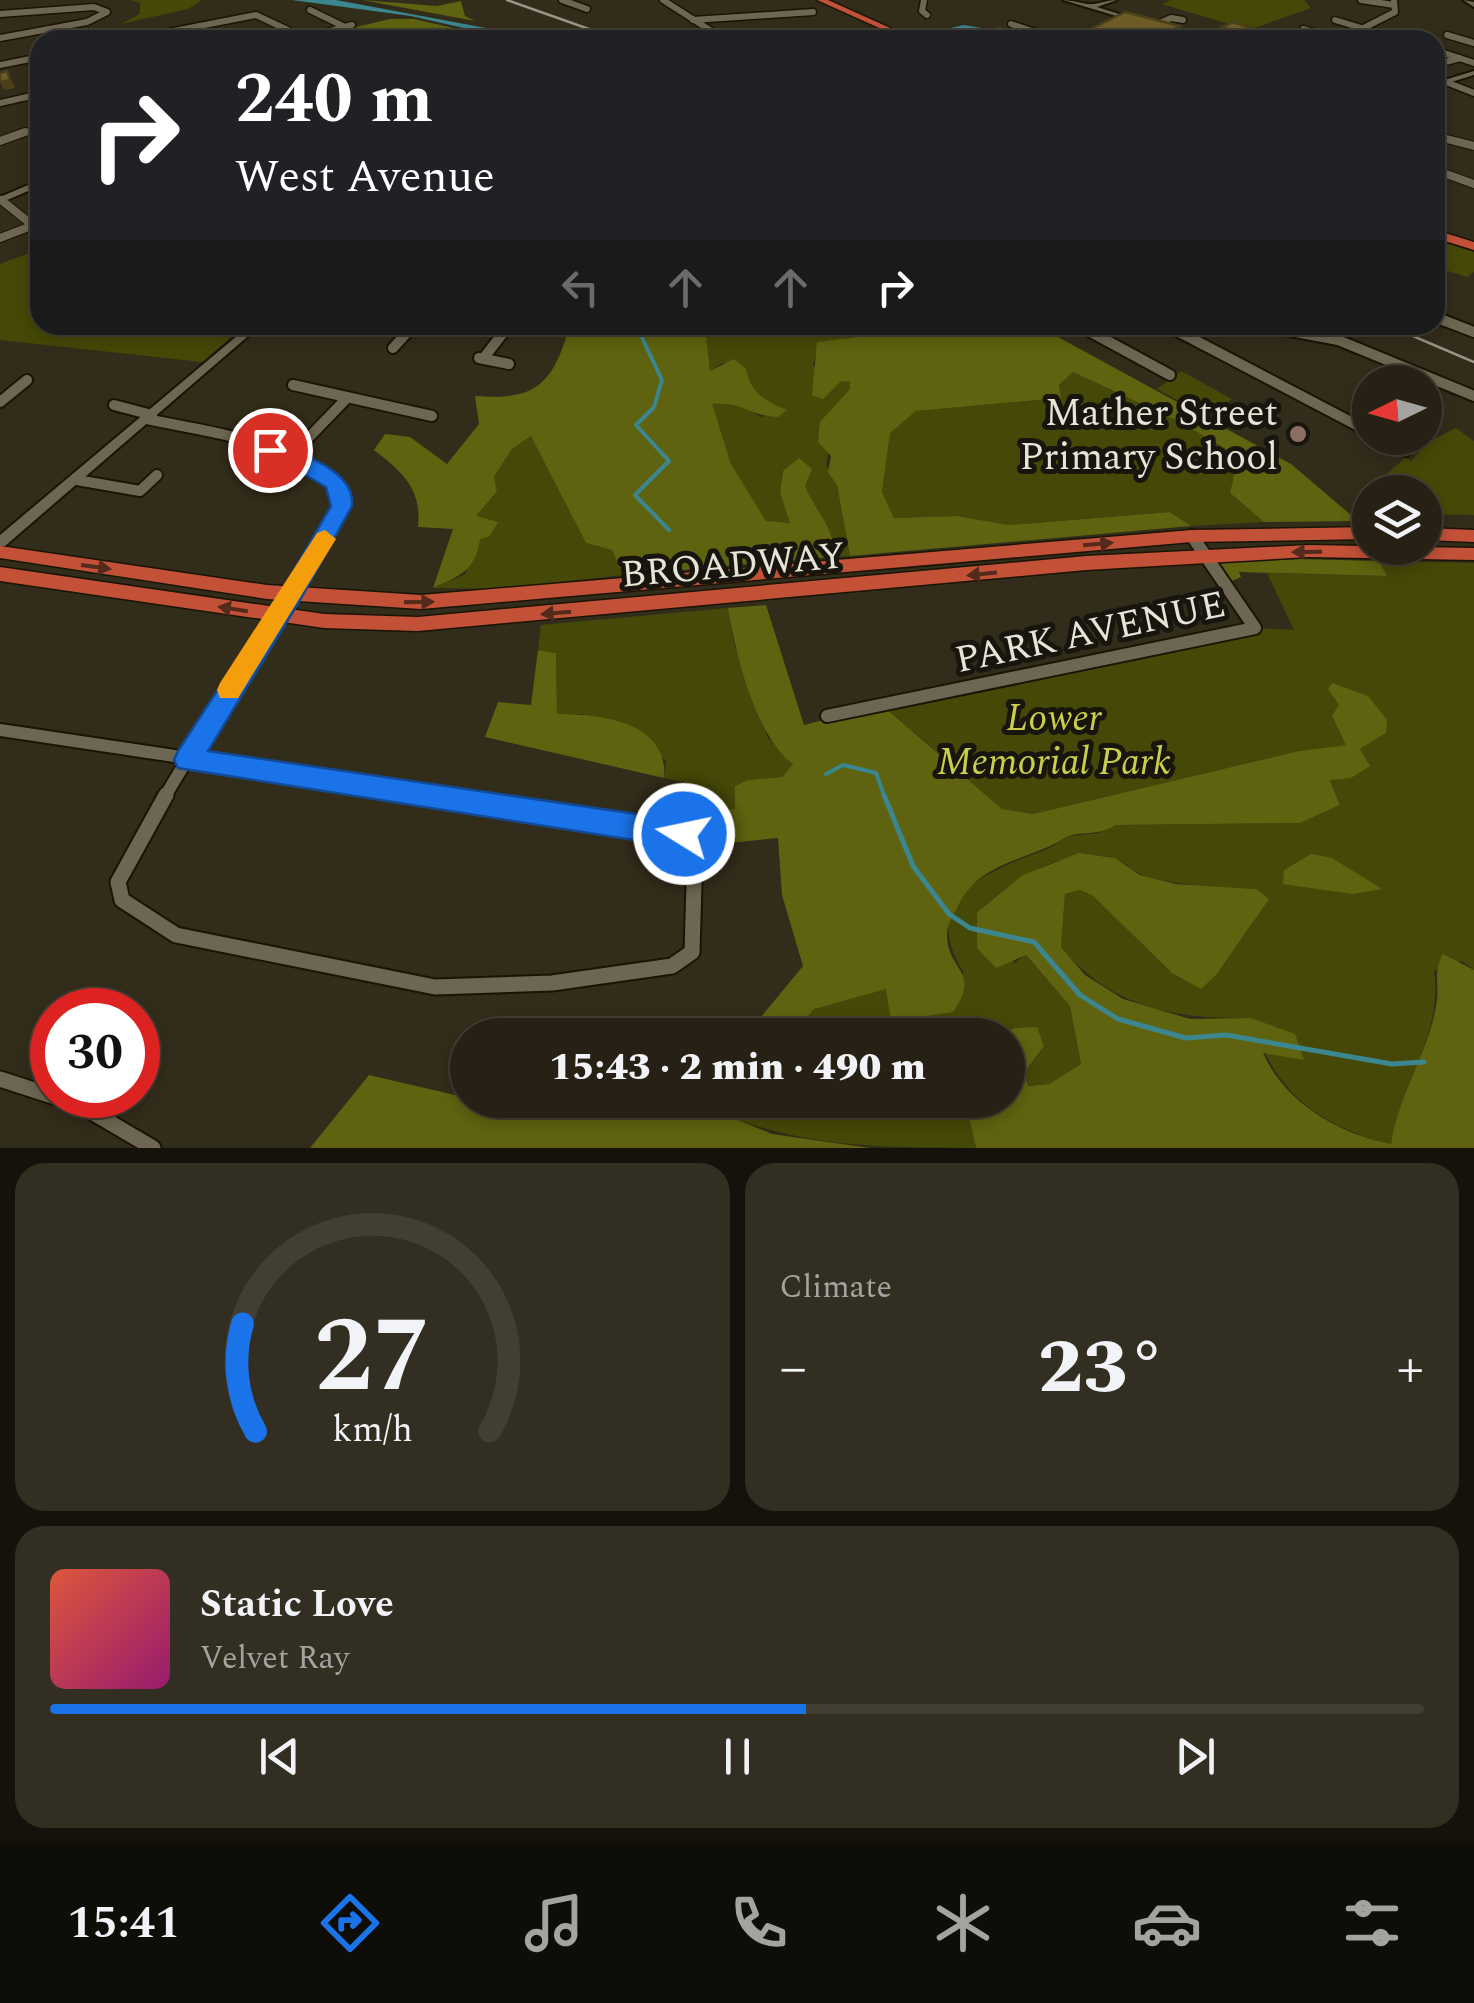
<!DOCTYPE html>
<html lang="en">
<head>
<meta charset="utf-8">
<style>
  :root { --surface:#262114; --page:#322e22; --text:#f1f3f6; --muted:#a4a3a0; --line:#423e34; --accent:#1a73e8 }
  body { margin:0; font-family:Spectral,serif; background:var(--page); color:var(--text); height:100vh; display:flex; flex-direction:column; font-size:38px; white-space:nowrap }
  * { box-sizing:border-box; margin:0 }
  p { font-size:32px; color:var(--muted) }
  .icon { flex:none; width:55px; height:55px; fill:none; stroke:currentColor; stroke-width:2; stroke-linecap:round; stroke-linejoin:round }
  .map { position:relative; height:1148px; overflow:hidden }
  .side { display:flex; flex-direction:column; gap:15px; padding:15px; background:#15120b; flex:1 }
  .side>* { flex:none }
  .top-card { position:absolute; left:30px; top:30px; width:1415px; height:305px; border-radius:30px; box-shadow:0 5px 15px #0003,0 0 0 2px var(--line); background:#202124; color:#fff; overflow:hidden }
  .needle { width:65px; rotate:265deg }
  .tools { position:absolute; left:1352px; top:365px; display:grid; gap:20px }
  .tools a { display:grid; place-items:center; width:90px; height:90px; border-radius:50%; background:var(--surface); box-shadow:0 5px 15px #0003,0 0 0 2px var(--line); font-size:50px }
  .speed { position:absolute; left:30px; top:988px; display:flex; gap:20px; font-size:50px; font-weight:700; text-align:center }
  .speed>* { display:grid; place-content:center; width:130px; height:130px; border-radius:50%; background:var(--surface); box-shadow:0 5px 15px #0003,0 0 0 2px var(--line); line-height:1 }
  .speed .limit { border:15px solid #d22; background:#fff; color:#111 }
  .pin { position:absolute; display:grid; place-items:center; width:85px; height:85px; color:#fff; margin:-42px; border:5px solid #fff; border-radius:50%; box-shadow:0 2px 10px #0007 }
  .me { position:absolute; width:110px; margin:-55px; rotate:280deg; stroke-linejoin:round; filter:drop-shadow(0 0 8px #0008) }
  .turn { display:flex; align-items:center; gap:35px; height:210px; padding:0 40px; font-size:45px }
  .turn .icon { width:130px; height:130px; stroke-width:2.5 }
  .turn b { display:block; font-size:70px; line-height:85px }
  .lanes { display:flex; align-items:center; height:95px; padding:0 40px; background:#0003; justify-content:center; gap:50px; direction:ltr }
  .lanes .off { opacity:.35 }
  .big { font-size:75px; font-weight:800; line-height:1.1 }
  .side .card { flex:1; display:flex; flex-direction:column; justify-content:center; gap:15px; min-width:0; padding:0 35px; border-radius:30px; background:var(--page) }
  .side .dial { align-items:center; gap:0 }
  .dial svg { height:260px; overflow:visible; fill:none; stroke:var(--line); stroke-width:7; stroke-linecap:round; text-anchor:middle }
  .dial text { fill:var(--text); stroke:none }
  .song { display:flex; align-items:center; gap:30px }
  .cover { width:120px; height:120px; border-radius:15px; background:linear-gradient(135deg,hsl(10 70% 55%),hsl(320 70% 35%)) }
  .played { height:10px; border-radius:5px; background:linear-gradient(90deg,var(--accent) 55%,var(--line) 55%) }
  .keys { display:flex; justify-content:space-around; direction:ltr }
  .heat { display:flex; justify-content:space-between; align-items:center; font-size:55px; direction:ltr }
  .side .tiles { flex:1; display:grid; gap:15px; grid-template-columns:1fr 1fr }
  .card:last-child { grid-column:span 2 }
  .trip { position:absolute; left:450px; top:1018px; width:575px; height:100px; border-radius:50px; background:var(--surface); box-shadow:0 5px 15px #0003,0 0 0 2px var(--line); font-weight:800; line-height:100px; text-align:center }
  .menu { display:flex; height:160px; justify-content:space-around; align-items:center; background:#0f0d08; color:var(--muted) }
  .menu .icon { width:70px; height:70px }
  .menu .selected { color:var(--accent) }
  .menu b { font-size:45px; color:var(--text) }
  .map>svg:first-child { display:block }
  .green { fill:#464807 }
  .forest { fill:#5f620f }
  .water { fill:#3c868f }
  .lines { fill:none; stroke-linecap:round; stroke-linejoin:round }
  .stream-far2 { stroke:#3c868f; stroke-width:2.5 }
  .stream-far1 { stroke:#3c868f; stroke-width:4 }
  .stream { stroke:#3c868f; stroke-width:5 }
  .minor-far4-casing { stroke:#1a1404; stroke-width:9 }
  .minor-far3-casing { stroke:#1a1404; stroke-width:10 }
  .minor-far2-casing { stroke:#1a1404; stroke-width:14 }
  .minor-far1-casing { stroke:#1a1404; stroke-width:16 }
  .minor-casing { stroke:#1a1404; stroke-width:19 }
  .tertiary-casing { stroke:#1a1404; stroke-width:4 }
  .trunk-casing { stroke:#1a1404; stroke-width:3 }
  .minor-far4 { stroke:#6d6652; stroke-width:6 }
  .minor-far3 { stroke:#6d6652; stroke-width:8 }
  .minor-far2 { stroke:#6d6652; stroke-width:10 }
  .minor-far1 { stroke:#6d6652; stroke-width:12 }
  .minor { stroke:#6d6652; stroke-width:15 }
  .tertiary { fill:#6d6652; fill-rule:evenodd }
  .trunk { fill:#c25138; fill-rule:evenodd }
  .tram { stroke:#999486; stroke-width:2.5 }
  .wall { fill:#5e4f22 }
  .shaded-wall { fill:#4c401b }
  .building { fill:#6d5c27; stroke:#4c401b; stroke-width:2.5 }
  .oneway { fill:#532a1c }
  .route { fill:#1a73e8; stroke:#114b97; stroke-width:2.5 }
  .slow { fill:#f59e0b }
  .education-dot { fill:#8d6e63; stroke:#17150d; stroke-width:4 }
  .labels { text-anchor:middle; stroke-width:10; stroke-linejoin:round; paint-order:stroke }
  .poi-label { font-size:38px; fill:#e6e3d7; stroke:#17150d; text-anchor:end }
  .street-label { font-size:38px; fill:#e6e3d7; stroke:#17150d }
  .park-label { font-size:38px; font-style:italic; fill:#c9cf49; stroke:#17150d }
</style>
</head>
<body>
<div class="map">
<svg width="1474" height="1148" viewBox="0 0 1474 1148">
  <rect width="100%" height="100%" fill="#322c1a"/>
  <path class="green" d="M130 0H202L188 9 121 24 140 14V3Z
    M1171 0H1304L1311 8 1249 30 1162 4Z
    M1435 240 1474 252V272L1467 277 1435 267Z
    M40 249V325H245L202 362 0 340V264Z
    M705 325H820L839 330 856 325 865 330 817 352 813 365 840 382 850 380V389L838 404 826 464 837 485 850 556 831 557C840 531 804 485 783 471L780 493 791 523 766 522 731 464 711 404 739 403 761 417 786 410C764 401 751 392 746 369L723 363 710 371Z
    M1181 371 1232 399 1208 417 1157 389Z
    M1073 372 1180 422 1247 462 1230 493 1264 522 1191 526 1170 512 1009 525 957 516 894 518 882 492 889 433 916 411 1061 398 1059 385Z
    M1456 428 1474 441V515L1425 514V492H1392L1381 479 1405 458 1411 461 1428 442Z
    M532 435 586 543 612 550 623 575 501 589 433 588 466 574 475 517 497 493 494 477 512 449Z
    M1379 561 1474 563V970L1462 961 1434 971C1444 1034 1399 1087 1391 1145 1316 1124 1275 1093 1251 1018 1175 1019 1111 1008 1061 947L1065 894 1079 890 1093 896 1172 973 1217 974 1253 923 1256 889C1219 887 1183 886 1148 877 1135 874 1126 862 1114 858 1065 844 1013 880 977 912L1015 963 1025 954 1070 1006 1081 1064 1049 1084 1029 1086 1023 1074 1044 1046 1014 1028 1004 1035H793L814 1009 854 994 887 989 892 1021 964 973C917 899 986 871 1045 850 1054 847 1063 838 1072 836 1090 833 1099 836 1116 825L1300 823 1340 805 1330 779 1369 766 1360 749 1386 733 1340 705 1332 716 1347 745 1299 751 1033 814 1002 809 885 707 1237 627 1294 630 1267 573 1385 576Z
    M728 608 734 644 768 738 793 764 782 777 749 780 735 809 720 810 708 845 695 821 696 785 664 778 666 760 582 714H557L556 653 538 650 541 625Z
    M732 1100H965L976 1148C892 1148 807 1148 729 1116Z"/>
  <path class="forest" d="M362 0 437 6 461 1 465 16 475 21Z
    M390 19H414L507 40H367L344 30Z
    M570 325H705L710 371 734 359 746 369C751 393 765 401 787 410L778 417C748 416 746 402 712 404L731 464 766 521 790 523 780 493 783 471 799 458 812 469 805 486C814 509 840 533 831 557L623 575 612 550 586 543 531 436 512 449 494 477 497 492 476 516 498 522 490 536 480 539C476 570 460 576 433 588L453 529 418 527C422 488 402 472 374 450L385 434 410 437 447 464 479 424 475 396C538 401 553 383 570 325Z
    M856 325H1036L1291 464 1358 521 1264 522 1230 493 1235 472 1246 461 1180 422 1073 372 1059 385 1061 398 916 411 890 433 882 492 894 518 957 516 1009 525 1170 512 1191 526 850 556 837 485 828 472 831 456 818 442 820 422 850 389V381L840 382 823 399 812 395 817 342 856 337 865 330Z
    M1297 559 1379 561 1387 576 1239 572 1241 577 1232 581 1219 563Z
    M766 605 804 725 882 705 1002 809 1033 814 1299 751 1346 745 1332 716 1339 705 1328 689 1332 683 1368 696 1387 720 1386 733 1360 749 1370 766 1351 778 1330 780 1340 805 1300 823 1116 825C1098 837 1079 830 1065 838 1028 861 979 861 958 906 953 915 947 925 947 935 947 971 982 971 953 1012L891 1021 886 989 814 1009 793 1035H746L803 966 782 895 778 838 708 845 720 810 735 809V786L748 780 782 777 793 764C756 738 735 652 728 608Z
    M538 650 556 653 557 714C601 714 669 722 664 778L485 737 498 702 531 705Z
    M1079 853 1115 858 1140 875 1176 884 1256 889 1269 899 1217 974 1201 989 1172 973 1093 896 1080 890 1065 894 1061 947 1085 975 1123 999 1190 1019 1251 1018 1295 1034 1304 1060 1263 1053C1285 1103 1339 1134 1391 1144 1398 1095 1430 1051 1437 1000 1439 981 1433 973 1443 954L1474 970V1148H976L965 1100H1008V1035H1004L1014 1028 1037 1027 1044 1046 1023 1074 1029 1086 1049 1084 1081 1064 1070 1006 1026 955 996 968 977 948V912L1023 875Z
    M1311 854 1332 858 1382 889 1353 894 1283 884 1284 870Z
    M369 1075 533 1113 580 1100H732L729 1116 772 1134 870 1148H310Z"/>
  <path class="water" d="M292 0H336L550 40H517L411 16Z
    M964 25 1051 40 986 33 933 39 732 40 915 36Z"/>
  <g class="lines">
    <path class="stream-far2" d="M381 29 398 40"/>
    <path class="stream-far1" d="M636 325 662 380 654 407 636 425 669 461 635 495 669 530
      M826 774 843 765 876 773 885 798"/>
    <path class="stream" d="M884 795 913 866 949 914 970 928 1034 942 1080 995 1118 1019 1186 1038 1226 1035 1392 1064 1424 1062"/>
    <defs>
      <path id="minor-far4" d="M562 0 587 9
        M663 0 716 34
        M924 0 922 11 927 15
        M1361 0 1394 5
        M310 10 345 27
        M0 14 94 7 107 12 87 22 0 38
        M693 20 813 12
        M1335 20 1401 40
        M1011 24 1059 40
        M1153 26 1171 18 1183 20
        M1303 29 1340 40 1395 12 1394 0
        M1447 35 1474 43
        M302 39 352 25
        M128 40 256 15 309 40
        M1435 50 1474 63
        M0 65 40 57
        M1435 65 1460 58
        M1446 82 1474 93
        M0 103 40 94
        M18 135 40 127"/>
      <path id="minor-far3" d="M1435 136 1474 146
        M0 141 25 132
        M1435 170 1474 184
        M1 200 40 231
        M0 238 34 225"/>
      <path id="minor-far2" d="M1435 317 1474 332
        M1078 325 1170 375
        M1166 325 1370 432
        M1258 325 1338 340 1474 396
        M393 348 414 325
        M479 358 509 364
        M483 359 509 325
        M293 385 432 416
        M0 402 27 380
        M114 405 152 415
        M147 419C211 433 301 441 343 497L336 522
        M1381 438 1406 451
        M290 457 347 398
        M77 480 140 491 157 475"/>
      <path id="minor-far1" d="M827 716 1255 628 1192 536
        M0 730 188 758
        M188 758 450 798
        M188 758 336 519
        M164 798 188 758"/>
      <path id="minor" d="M166 795 118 882 122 900 176 935 435 987 552 983 672 966 692 952 695 851 689 839 678 832 433 795
        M0 1079 80 1105 153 1148"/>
      <path id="tertiary" d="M1063 0C1073 0 1084 5 1094 4 1102 3 1108 0 1117 0L1097 7 1138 20 1133 21Z
        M1463 0 1474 2V7Z
        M1158 27H1162L1200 40H1190L1158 29Z
        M1474 71V75L1435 87V83Z
        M40 180V186L0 203V197Z
        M250 325H261L5 546 0 547V535Z"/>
      <path id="trunk" d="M817 0H828L917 40H906Z
        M1435 230 1474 242V250L1435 238Z
        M1370 527V539L1192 542 421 609 267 599 0 558V546L267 585 421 595 1192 530Z
        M1425 528 1474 530V542L1425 540Z
        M1309 545 1474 548V560L1309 557 1086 570 418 631 324 628 0 581V567L324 614 418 617 1086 556Z"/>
    </defs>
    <use href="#minor-far4" class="minor-far4-casing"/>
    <use href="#minor-far3" class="minor-far3-casing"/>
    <use href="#minor-far2" class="minor-far2-casing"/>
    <use href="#minor-far1" class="minor-far1-casing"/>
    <use href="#minor" class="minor-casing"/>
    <use href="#tertiary" class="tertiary-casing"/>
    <use href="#trunk" class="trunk-casing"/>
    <use href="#minor-far4" class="minor-far4"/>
    <use href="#minor-far3" class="minor-far3"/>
    <use href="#minor-far2" class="minor-far2"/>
    <use href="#minor-far1" class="minor-far1"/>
    <use href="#minor" class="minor"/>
    <use href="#tertiary" class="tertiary"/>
    <use href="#trunk" class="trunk"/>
    <path class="tram" d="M507 0 620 40
      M1387 325 1474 362"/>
  </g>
  <path class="wall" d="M1233 22 1252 40H1221L1217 38 1222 27Z
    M1085 32 1178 34 1176 39 1178 40H1082Z"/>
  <path class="shaded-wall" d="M1257 30 1252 40H1240L1242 34Z
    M7 71 15 88 4 90 0 82Z"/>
  <path class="building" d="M1125 12 1180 26 1170 31 1178 34 1170 38 1178 40H1110L1085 32Z
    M1233 22 1257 30 1242 34 1222 27Z
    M999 28 1022 36 1012 40 970 39Z
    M7 71 10 80 0 82V73Z"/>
  <defs><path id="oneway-solid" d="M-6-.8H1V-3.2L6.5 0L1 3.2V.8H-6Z" transform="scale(2.5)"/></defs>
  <g class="oneway">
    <use href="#oneway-solid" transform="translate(1098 544) rotate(-5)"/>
    <use href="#oneway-solid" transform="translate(1307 552) rotate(179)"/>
    <use href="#oneway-solid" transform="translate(96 567) rotate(8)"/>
    <use href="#oneway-solid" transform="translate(982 574) rotate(174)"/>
    <use href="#oneway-solid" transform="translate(419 602) rotate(-1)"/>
    <use href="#oneway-solid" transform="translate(233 609) rotate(-171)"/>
    <use href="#oneway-solid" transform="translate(556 613) rotate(175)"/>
  </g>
  <path class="route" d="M270 444C297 451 356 470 352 506L300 600 208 751 684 821 694 825 698 834 694 844 684 848 178 768 174 760 178 751 284 588 331 506 326 487 283 462 263 455 260 450Z"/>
  <path class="slow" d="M325 530 336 539 238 698H220L217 690 220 683 317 533Z"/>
  <circle class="education-dot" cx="1298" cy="434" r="10"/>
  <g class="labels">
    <g class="poi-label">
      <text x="1278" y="425">Mather Street<tspan x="1278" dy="44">Primary School</tspan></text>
    </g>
    <g class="street-label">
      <text transform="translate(733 564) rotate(-5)" y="13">BROADWAY</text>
      <text transform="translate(1090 631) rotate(-12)" y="13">PARK AVENUE</text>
    </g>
    <g class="park-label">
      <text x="1054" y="730">Lower<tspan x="1054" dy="44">Memorial Park</tspan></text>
    </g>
  </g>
</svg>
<div class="tools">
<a><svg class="needle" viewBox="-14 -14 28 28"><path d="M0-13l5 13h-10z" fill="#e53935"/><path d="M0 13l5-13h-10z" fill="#a4a3a0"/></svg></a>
<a><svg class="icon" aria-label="layers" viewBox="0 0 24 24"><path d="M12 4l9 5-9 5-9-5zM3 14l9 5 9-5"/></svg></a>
</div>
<div class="speed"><div class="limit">30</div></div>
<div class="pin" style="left:270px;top:450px;background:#d93025"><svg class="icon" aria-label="arrive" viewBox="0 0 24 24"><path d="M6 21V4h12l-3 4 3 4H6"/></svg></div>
<svg class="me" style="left:684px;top:834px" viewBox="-20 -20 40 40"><circle r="17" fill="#1a73e8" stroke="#fff" stroke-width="3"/><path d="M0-11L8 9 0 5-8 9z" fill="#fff"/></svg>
<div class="trip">15:43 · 2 min · 490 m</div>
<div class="top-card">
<div class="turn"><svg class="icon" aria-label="right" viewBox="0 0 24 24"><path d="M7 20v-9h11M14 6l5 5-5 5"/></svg><div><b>240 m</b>West Avenue</div></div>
<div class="lanes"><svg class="icon off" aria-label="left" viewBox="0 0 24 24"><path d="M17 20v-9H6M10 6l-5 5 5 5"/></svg><svg class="icon off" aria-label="ahead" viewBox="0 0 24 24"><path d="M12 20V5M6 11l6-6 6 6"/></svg><svg class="icon off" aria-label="ahead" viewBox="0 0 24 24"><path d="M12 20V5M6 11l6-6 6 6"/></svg><svg class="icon" aria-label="right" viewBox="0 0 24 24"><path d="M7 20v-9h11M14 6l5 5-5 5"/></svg></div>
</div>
</div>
<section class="side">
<div class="tiles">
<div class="card dial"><svg viewBox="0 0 100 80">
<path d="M14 69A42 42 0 1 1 86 69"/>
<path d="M14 69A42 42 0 0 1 10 36" stroke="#1a73e8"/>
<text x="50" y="56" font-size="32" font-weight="700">27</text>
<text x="50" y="72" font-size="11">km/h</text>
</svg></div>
<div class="card"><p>Climate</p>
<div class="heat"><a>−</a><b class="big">23°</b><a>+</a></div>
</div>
<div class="card">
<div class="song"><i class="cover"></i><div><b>Static Love</b><p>Velvet Ray</p></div></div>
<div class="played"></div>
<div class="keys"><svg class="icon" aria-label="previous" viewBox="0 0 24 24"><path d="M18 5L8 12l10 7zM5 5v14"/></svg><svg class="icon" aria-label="pause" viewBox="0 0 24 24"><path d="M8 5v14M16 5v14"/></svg><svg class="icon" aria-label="next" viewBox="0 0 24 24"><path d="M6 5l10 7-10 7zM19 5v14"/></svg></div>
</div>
</div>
</section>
<nav class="menu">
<b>15:41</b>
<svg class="icon selected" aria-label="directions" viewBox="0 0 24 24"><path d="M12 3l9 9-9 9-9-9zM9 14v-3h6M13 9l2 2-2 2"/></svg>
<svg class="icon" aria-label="music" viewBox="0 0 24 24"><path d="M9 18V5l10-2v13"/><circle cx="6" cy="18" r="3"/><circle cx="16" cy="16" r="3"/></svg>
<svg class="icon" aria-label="phone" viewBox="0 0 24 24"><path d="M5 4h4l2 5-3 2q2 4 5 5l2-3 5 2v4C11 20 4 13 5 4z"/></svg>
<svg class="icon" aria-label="climate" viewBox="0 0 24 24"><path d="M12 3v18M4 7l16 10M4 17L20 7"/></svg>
<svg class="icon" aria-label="car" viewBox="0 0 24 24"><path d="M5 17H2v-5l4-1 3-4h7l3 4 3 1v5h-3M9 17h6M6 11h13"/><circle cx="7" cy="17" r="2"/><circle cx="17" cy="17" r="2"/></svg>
<svg class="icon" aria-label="filters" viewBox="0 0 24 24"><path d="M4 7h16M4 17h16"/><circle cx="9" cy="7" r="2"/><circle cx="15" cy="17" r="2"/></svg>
</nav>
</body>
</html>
